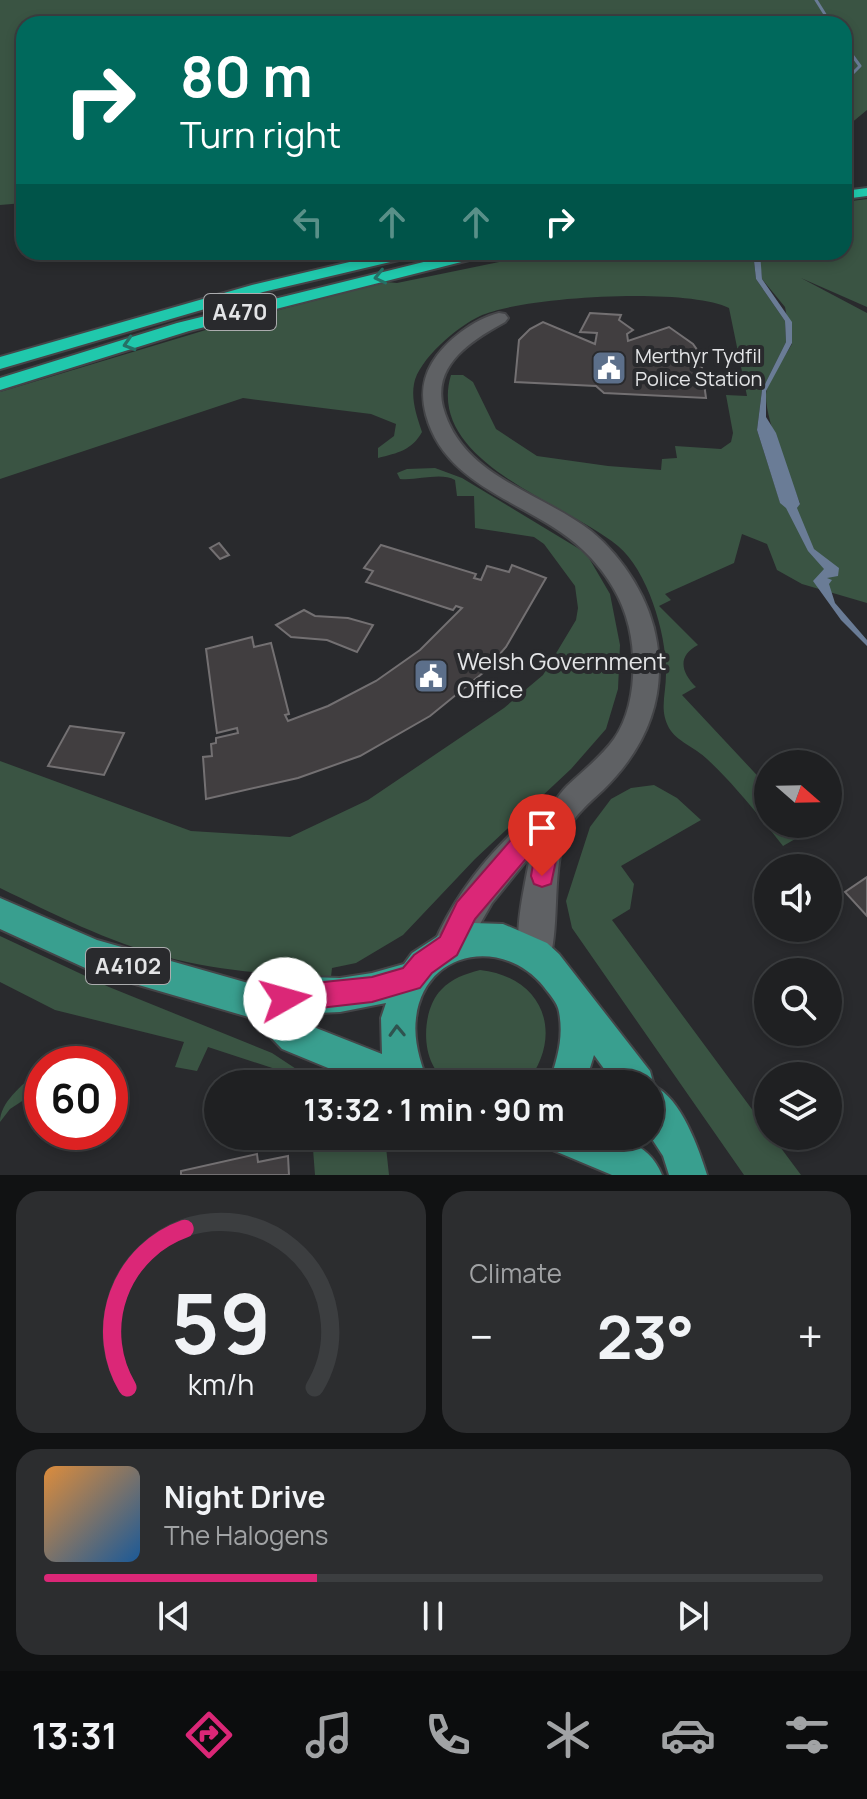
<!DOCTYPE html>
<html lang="en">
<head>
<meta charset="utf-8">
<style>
  :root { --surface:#1f2022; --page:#2c2d2f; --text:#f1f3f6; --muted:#a1a3a5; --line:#3c3e40; --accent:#db2777 }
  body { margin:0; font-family:Manrope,sans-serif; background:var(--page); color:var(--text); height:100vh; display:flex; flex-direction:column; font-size:30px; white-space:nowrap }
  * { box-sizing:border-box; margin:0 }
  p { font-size:26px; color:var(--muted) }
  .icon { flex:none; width:44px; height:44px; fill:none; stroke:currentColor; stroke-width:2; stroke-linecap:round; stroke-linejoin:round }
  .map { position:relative; height:1175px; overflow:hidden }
  .side { display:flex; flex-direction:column; gap:16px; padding:16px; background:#111213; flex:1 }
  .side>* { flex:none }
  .banner { position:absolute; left:16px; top:16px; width:836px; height:244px; border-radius:24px; box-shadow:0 4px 12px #0003,0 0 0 2px var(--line); background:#00695c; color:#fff; overflow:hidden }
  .needle { width:52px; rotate:110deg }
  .buttons { position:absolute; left:754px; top:750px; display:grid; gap:16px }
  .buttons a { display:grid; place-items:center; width:88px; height:88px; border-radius:50%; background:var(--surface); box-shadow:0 4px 12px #0003,0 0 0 2px var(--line); font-size:40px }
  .speed { position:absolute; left:24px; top:1046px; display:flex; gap:16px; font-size:40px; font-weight:700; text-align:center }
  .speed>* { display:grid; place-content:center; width:104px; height:104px; border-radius:50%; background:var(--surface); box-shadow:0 4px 12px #0003,0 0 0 2px var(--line); line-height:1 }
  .speed .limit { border:12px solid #d22; background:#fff; color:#111 }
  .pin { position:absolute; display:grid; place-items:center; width:68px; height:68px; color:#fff; margin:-82px -34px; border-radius:50% 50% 50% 0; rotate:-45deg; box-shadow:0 0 8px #0007 }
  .pin .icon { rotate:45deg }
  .me { position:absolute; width:88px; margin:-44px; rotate:83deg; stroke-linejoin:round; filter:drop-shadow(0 0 6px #0008) }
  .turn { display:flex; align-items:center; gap:28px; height:168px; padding:0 32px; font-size:36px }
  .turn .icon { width:104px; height:104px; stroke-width:2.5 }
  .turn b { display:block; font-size:56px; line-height:68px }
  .lanes { display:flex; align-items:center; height:76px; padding:0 32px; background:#0003; justify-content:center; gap:40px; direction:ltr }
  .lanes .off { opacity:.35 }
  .big { font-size:60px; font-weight:700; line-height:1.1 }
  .side .tile { flex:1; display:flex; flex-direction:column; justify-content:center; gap:12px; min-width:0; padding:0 28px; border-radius:24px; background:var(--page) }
  .side .dial { align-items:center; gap:0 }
  .dial svg { height:208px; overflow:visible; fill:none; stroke:var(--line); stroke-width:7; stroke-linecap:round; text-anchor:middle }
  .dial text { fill:var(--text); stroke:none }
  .song { display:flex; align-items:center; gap:24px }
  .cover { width:96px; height:96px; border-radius:12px; background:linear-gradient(135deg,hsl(30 70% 55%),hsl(210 70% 35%)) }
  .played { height:8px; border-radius:4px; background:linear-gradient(90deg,var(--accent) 35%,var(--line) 35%) }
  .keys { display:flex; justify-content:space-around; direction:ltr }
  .heat { display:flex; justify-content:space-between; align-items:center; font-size:44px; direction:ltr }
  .side .tiles { flex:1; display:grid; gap:16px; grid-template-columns:1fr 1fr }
  .tile:last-child { grid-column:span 2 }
  .trip { position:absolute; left:204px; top:1070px; width:460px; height:80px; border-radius:40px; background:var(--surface); box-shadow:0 4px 12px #0003,0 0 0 2px var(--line); font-weight:700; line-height:80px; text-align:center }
  .tabs { display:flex; height:128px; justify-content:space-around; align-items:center; background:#0c0d0e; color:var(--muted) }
  .tabs .icon { width:56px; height:56px }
  .tabs .active { color:var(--accent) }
  .tabs b { font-size:36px; color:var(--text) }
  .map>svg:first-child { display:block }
  .green { fill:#3a5443 }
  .water { fill:#6a7c96 }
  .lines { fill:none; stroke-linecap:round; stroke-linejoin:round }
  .stream { stroke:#6a7c96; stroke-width:3 }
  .building { fill:#413e40; stroke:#737072; stroke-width:2 }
  .street-casing { stroke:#444548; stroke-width:4 }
  .primary-casing { stroke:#444548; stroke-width:4 }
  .highway-casing { stroke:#444548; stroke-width:4 }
  .street { fill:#5f6164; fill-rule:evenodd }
  .primary { fill:#399f8f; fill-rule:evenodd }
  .highway { fill:#20c8ac; fill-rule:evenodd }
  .oneway { stroke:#257166 }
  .oneway2 { stroke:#2f534f }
  .route { fill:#db2777; stroke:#8e194d; stroke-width:2 }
  .labels { text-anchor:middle; stroke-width:8; stroke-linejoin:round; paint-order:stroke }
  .far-poi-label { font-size:20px; fill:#e3e4e6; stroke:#292a2d; text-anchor:start }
  .shield { fill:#292a2d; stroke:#abacae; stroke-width:2 }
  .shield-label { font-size:22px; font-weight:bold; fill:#e3e4e6 }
  .poi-label { font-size:24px; fill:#e3e4e6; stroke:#292a2d; text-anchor:start }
</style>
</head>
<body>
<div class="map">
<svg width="867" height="1175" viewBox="0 0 867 1175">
  <rect width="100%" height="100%" fill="#292a2d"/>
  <path class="green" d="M0 0H867V110L844 129V24H24V203L0 205Z
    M867 199V307L801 278 867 313V603L802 584 777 570 767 544 742 534 734 563 665 594 671 600 659 606 698 645C677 656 681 672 696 687L682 695 768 787V824H803L809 831 783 846C759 816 735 785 707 759 696 748 676 741 669 728 659 710 666 694 666 674 667 635 648 571 618 546 566 503 425 462 451 375H463L473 382 496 429 537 456 608 466 661 470 662 459 677 458 675 446 721 449 731 442 733 433 726 395 747 396 729 308C687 287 524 296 480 316 458 326 418 360 414 384 411 400 417 417 422 432 412 450 398 453 378 458V448L394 436 396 424 371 414 243 398 0 479V392L229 323 386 282 397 283 547 252H753L756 279 785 321 786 342 762 390 757 430 780 502 797 508 800 503C791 479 760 409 767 389 773 373 784 358 792 344L785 307 762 279 759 254 844 252V202Z
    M435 468 462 478 586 553 610 594 620 645 618 689 606 729 571 769 475 859 403 935 356 963 332 968 331 977C276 975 219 971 166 957 108 942 54 914 0 888V761L191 831 290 837 368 800 504 708 543 675 576 620 578 608 575 586 544 544 534 537 475 528 474 496H457L455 480C440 472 417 481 400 479L397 473 407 469Z
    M654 785 677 798 701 820 621 866 634 884 630 909 612 920 768 1131V1136H772L801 1175H744L572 928 566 901 590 827 611 799 631 788Z
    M0 936 109 987 272 1053 319 1084H298L300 1077 208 1047 197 1071 175 1067 184 1042 55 1010 0 982Z
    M480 970C544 977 565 1035 526 1084 511 1084 463 1088 452 1083 419 1070 420 1011 441 990 452 978 465 974 480 970Z
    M42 1071V1088L10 1109 0 1122C0 1102 22 1086 36 1072Z
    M312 1136H380L386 1147 389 1175H315Z"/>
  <path class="water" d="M753 252H760L762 279 792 322V343L766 391V417L776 433 800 504 797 508 814 549 839 568 838 576 827 578 832 580 829 584 835 603 867 640V646L841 620 813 581 824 569 808 551 786 508 780 503 757 430 762 390 786 342 785 321 756 279Z"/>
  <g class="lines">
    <path class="stream" d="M816 0 831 24
      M844 44 860 66 853 73H844"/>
  </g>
  <path class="building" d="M590 313 621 315 619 320 633 330 627 334 628 341 669 327 693 344 700 354 706 398 604 393 596 386 515 382 519 340 530 329 543 322 595 344 597 333 580 332Z
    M219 543 229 555 220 559 210 548Z
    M381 545 476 574 474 578 481 580 487 566 509 572 512 565 546 578 506 647 484 672 430 716 360 756 298 778 206 799 203 757 212 756 211 744 216 743V738L238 733 237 728 217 733 206 649 252 637 254 647 271 643 289 714 285 715 288 721 328 706 376 681 420 650 462 608 456 606 453 610 366 582 373 571 364 568Z
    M304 610 315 616 348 618 373 625 357 652 327 640 291 637 276 625Z
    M70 726 124 733 104 775 48 766Z
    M867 877V916L845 892Z
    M257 1154 258 1162 288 1156 289 1175H181V1171Z"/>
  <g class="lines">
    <defs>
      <path id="street" d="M499 313 505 314 508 318 505 322C474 339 432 364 443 407 462 477 539 491 591 531 624 558 651 601 657 643 666 701 644 750 603 790 590 802 570 819 565 836 551 875 561 933 547 967L535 971 523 967C511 938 525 887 530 856L492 903 461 957 449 962 437 957 433 946C450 905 477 868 508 837 518 828 530 826 539 818 551 810 557 796 567 786 583 771 601 757 614 739 635 709 637 662 629 627 622 597 605 571 583 550 533 502 446 490 426 415 421 396 422 380 432 363 445 341 474 319 499 313Z"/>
      <path id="primary" d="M0 898 97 940 262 987 309 977 340 978 372 973 404 964 412 953 446 931 473 923 503 924 515 929 547 943 559 954 650 1071 654 1086C681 1098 699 1149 707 1175H669L663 1156 650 1136V1084H615L594 1055 585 1084H549C557 1059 564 1038 559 1012 558 1003 549 994 544 987 503 936 424 950 416 1018 413 1042 421 1063 428 1084H367L282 1049 252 1018 94 972 0 929ZM386 1003 381 1018 382 1054 306 1024 296 1014 340 1012Z
        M544 1136C587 1136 643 1127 662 1175H612L550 1149Z"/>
      <path id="highway" d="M867 188V196L844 199V191Z
        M392 252H422L420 255 263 292 0 369V357L252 285Z
        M464 252H491L489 255 189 331 0 390V378L177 323Z"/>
    </defs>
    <use href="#street" class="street-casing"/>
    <use href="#primary" class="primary-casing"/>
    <use href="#highway" class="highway-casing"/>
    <use href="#street" class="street"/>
    <use href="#primary" class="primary"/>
    <use href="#highway" class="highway"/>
  </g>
  <defs><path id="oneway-chevron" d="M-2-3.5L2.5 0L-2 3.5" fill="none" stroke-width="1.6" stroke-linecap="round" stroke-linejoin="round" transform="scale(2)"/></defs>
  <g class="oneway">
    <use href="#oneway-chevron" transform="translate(380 277) rotate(167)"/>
    <use href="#oneway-chevron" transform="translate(129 344) rotate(163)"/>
  </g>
  <use class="oneway2" href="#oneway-chevron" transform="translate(397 1031) rotate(-92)"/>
  <path class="route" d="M551 817 559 820 563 828 551 884 542 887 534 884 531 876 536 847 475 919 457 955 432 973 420 988 372 1002 285 1012 276 1008 272 999 276 990 285 986 372 977 403 968 414 955 440 937 457 902 516 834Z"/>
  <defs>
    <symbol id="civic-square" viewBox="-11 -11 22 22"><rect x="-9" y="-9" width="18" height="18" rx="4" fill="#5c6f8a" stroke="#292a2d"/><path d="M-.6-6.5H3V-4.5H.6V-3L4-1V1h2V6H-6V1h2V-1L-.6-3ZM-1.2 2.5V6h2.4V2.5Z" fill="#fff"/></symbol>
  </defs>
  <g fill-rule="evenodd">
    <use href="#civic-square" x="589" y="348" width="40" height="40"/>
    <use href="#civic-square" x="411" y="656" width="40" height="40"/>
  </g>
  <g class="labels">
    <g class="far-poi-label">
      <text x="635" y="363">Merthyr Tydfil<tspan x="635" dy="23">Police Station</tspan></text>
    </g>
    <g class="shield">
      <rect x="204" y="294" width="72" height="36" rx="6"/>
      <rect x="86" y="948" width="84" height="36" rx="6"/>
    </g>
    <g class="shield-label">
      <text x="240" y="320">A470</text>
      <text x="128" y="974">A4102</text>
    </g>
    <g class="poi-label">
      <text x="457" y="670">Welsh Government<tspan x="457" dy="28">Office</tspan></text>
    </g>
  </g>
</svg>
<div class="buttons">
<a><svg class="needle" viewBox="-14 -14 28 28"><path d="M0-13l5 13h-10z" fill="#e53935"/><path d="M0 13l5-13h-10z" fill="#a1a3a5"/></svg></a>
<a><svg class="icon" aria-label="sound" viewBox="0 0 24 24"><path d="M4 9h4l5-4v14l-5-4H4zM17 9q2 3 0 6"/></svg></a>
<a><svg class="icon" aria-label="search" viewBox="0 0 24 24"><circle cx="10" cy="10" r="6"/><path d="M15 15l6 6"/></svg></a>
<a><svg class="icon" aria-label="layers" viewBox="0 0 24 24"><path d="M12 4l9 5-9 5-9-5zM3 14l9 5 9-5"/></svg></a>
</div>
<div class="speed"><div class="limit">60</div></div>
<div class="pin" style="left:542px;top:876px;background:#d93025"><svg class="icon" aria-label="arrive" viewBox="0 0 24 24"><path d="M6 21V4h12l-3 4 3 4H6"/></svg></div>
<svg class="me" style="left:285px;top:999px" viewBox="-20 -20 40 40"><circle r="19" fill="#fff"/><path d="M0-13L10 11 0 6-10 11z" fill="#db2777"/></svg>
<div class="trip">13:32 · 1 min · 90 m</div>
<div class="banner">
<div class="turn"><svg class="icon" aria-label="right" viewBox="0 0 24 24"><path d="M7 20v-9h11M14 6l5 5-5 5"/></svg><div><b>80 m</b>Turn right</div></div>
<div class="lanes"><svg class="icon off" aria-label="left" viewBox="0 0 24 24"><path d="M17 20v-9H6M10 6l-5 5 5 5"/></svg><svg class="icon off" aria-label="ahead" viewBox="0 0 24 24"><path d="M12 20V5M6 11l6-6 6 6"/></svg><svg class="icon off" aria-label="ahead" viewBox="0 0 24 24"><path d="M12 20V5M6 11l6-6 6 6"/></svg><svg class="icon" aria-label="right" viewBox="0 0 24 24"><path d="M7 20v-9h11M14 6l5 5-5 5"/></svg></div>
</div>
</div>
<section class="side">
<div class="tiles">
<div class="tile dial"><svg viewBox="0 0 100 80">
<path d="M14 69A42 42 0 1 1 86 69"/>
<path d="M14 69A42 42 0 0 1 36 8" stroke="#db2777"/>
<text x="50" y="56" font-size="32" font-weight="700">59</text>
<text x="50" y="72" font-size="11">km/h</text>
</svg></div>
<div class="tile"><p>Climate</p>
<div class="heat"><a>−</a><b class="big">23°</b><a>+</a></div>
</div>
<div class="tile">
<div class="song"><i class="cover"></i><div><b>Night Drive</b><p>The Halogens</p></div></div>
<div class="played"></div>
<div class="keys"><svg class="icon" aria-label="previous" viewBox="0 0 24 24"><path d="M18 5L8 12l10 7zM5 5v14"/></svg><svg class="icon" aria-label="pause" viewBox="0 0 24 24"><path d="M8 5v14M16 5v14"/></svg><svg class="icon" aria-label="next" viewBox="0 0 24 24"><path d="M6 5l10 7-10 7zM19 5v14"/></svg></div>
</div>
</div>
</section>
<nav class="tabs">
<b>13:31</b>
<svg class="icon active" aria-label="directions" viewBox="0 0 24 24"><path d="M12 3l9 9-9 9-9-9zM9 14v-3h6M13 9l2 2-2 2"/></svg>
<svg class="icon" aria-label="music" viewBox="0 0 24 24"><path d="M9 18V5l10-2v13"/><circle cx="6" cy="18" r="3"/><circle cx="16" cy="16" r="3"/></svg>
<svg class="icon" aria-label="phone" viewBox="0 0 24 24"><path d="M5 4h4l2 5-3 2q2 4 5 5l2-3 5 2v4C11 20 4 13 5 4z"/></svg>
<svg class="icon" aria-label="climate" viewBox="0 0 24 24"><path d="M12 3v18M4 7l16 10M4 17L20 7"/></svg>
<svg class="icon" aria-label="car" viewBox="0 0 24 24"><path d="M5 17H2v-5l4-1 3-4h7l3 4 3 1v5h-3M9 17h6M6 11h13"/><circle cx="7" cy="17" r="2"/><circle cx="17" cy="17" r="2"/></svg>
<svg class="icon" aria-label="filters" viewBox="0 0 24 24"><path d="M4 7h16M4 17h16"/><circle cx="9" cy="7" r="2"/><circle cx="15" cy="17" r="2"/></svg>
</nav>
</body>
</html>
